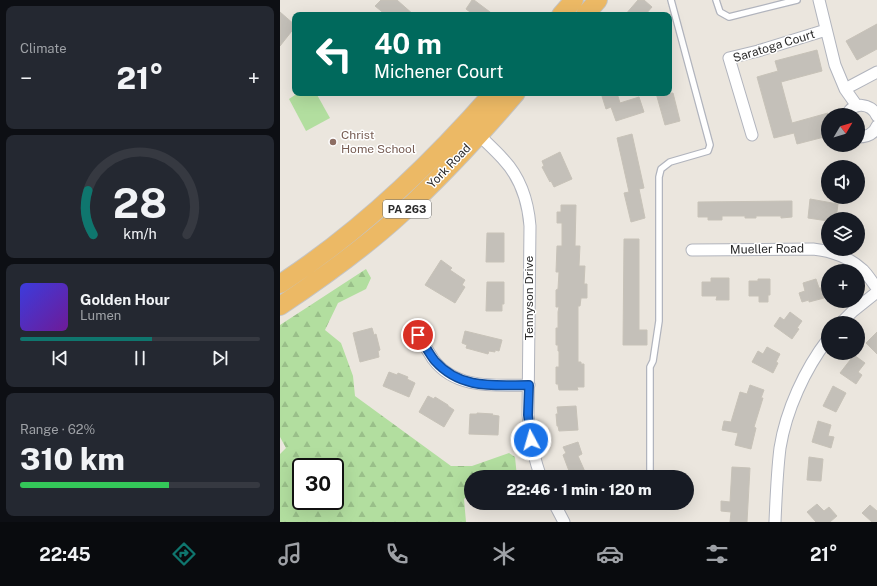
<!DOCTYPE html>
<html lang="en">
<head>
<meta charset="utf-8">
<style>
  :root { --surface:#171b24; --page:#242831; --text:#f1f3f6; --muted:#9ea1a6; --line:#363941; --accent:#0f766e }
  body { margin:0; font-family:"Public Sans",sans-serif; background:var(--page); color:var(--text); height:100vh; display:flex; flex-direction:column; font-size:15px; white-space:nowrap }
  * { box-sizing:border-box; margin:0 }
  p { font-size:13px; color:var(--muted) }
  .icon { flex:none; width:22px; height:22px; fill:none; stroke:currentColor; stroke-width:2; stroke-linecap:round; stroke-linejoin:round }
  .map { position:relative; flex:1; overflow:hidden }
  .drawer { display:flex; flex-direction:column; gap:6px; padding:6px; background:#0d0f14; width:280px }
  .drawer>* { flex:none }
  .banner { position:absolute; left:12px; top:12px; width:380px; height:84px; border-radius:8px; box-shadow:0 4px 16px #0002; background:#00695c; color:#fff; overflow:hidden }
  .needle { width:26px; rotate:52deg }
  .controls { position:absolute; left:541px; top:108px; display:grid; gap:8px }
  .controls a { display:grid; place-items:center; width:44px; height:44px; border-radius:50%; background:var(--surface); box-shadow:0 4px 16px #0002; font-size:20px }
  .speed { position:absolute; left:12px; top:458px; display:flex; gap:8px; font-size:20px; font-weight:700; text-align:center }
  .speed>* { display:grid; place-content:center; width:52px; height:52px; border-radius:50%; background:var(--surface); box-shadow:0 4px 16px #0002; line-height:1 }
  .speed .limit { border:2px solid #111; border-radius:6px; background:#fff; color:#111 }
  .pin { position:absolute; display:grid; place-items:center; width:34px; height:34px; color:#fff; margin:-17px; border:2px solid #fff; border-radius:50%; box-shadow:0 1px 4px #0007 }
  .me { position:absolute; width:44px; margin:-22px; rotate:354deg; stroke-linejoin:round; filter:drop-shadow(0 0 3px #0008) }
  .turn { display:flex; align-items:center; gap:14px; height:84px; padding:0 16px; font-size:18px }
  .turn .icon { width:52px; height:52px; stroke-width:2.5 }
  .turn b { display:block; font-size:28px; line-height:34px }
  .big { font-size:30px; font-weight:800; line-height:1.1 }
  .drawer .tile { flex:1; display:flex; flex-direction:column; justify-content:center; gap:6px; min-width:0; padding:0 14px; border-radius:8px; background:var(--page) }
  .drawer .dial { align-items:center; gap:0 }
  .dial svg { height:104px; overflow:visible; fill:none; stroke:var(--line); stroke-width:7; stroke-linecap:round; text-anchor:middle }
  .dial text { fill:var(--text); stroke:none }
  .song { display:flex; align-items:center; gap:12px }
  .cover { width:48px; height:48px; border-radius:6px; background:linear-gradient(135deg,hsl(240 70% 55%),hsl(280 70% 35%)) }
  .played { height:4px; border-radius:2px; background:linear-gradient(90deg,var(--accent) 55%,var(--line) 55%) }
  .keys { display:flex; justify-content:space-around; direction:ltr }
  .heat { display:flex; justify-content:space-between; align-items:center; font-size:22px; direction:ltr }
  .charge { height:6px; border-radius:3px; background:linear-gradient(90deg,#34c759 62%,var(--line) 0) }
  .trip { position:absolute; left:184px; top:470px; width:230px; height:40px; border-radius:20px; background:var(--surface); box-shadow:0 4px 16px #0002; font-weight:800; line-height:40px; text-align:center }
  .menu { display:flex; height:64px; justify-content:space-around; align-items:center; background:#090b0e; color:var(--muted) }
  .menu .icon { width:28px; height:28px }
  .menu .on { color:var(--accent) }
  .menu b { font-size:18px; color:var(--text) }
  main { display:flex; flex:1; min-height:0 }
  .map>svg:first-child { display:block }
  .grass { fill:#b2de9f }
  .forest { fill:url(#forest-firs); fill-rule:evenodd }
  .building { fill:#c4c0b9; stroke:#c7c2b8 }
  .lines { fill:none; stroke-linecap:round; stroke-linejoin:round }
  .service-casing { stroke:#b1b4bd; stroke-width:8 }
  .minor-casing { stroke:#b1b4bd; stroke-width:13 }
  .trunk-casing { stroke:#c4c4c4; stroke-width:20 }
  .service { stroke:#fff; stroke-width:5.5 }
  .minor { stroke:#fff; stroke-width:11 }
  .trunk { stroke:#ecb965; stroke-width:18 }
  .route-casing { stroke:#114b97; stroke-width:10 }
  .route { stroke:#1a73e8; stroke-width:7 }
  .education-dot { fill:#8d6e63; stroke:#fff; stroke-width:1.5 }
  .labels { text-anchor:middle; stroke-width:3; stroke-linejoin:round; paint-order:stroke }
  .shield { fill:#fff; stroke:#6b6b6b; stroke-width:1 }
  .shield-label { font-size:11px; font-weight:bold; fill:#2b2b2b }
  .street-label { font-size:12px; fill:#2b2b2b; stroke:#fff }
  .education-label { font-size:12px; fill:#785e54; stroke:#fff; text-anchor:start }
</style>
</head>
<body>
<main>
<section class="drawer">
<div class="tile"><p>Climate</p>
<div class="heat"><a>−</a><b class="big">21°</b><a>+</a></div>
</div>
<div class="tile dial"><svg viewBox="0 0 100 80">
<path d="M14 69A42 42 0 1 1 86 69"/>
<path d="M14 69A42 42 0 0 1 10 35" stroke="#0f766e"/>
<text x="50" y="56" font-size="32" font-weight="700">28</text>
<text x="50" y="72" font-size="11">km/h</text>
</svg></div>
<div class="tile">
<div class="song"><i class="cover"></i><div><b>Golden Hour</b><p>Lumen</p></div></div>
<div class="played"></div>
<div class="keys"><svg class="icon" aria-label="previous" viewBox="0 0 24 24"><path d="M18 5L8 12l10 7zM5 5v14"/></svg><svg class="icon" aria-label="pause" viewBox="0 0 24 24"><path d="M8 5v14M16 5v14"/></svg><svg class="icon" aria-label="next" viewBox="0 0 24 24"><path d="M6 5l10 7-10 7zM19 5v14"/></svg></div>
</div>
<div class="tile"><p>Range · 62%</p><b class="big">310 km</b><div class="charge"></div></div>
</section>
<div class="map">
<svg width="597" height="522" viewBox="0 0 597 522">
  <defs>
    <pattern id="forest-firs" width="22" height="20" patternUnits="userSpaceOnUse"><rect width="22" height="20" fill="#b2de9f"/><path d="M5 1l3.5 6h-7zM16 11l3.5 6h-7z" fill="#99bf89"/></pattern>
  </defs>
  <rect width="100%" height="100%" fill="#ebe6de"/>
  <path class="grass" d="M18 93H36L50 118 26 131 9 99Z"/>
  <path class="forest" d="M86 269 91 278 86 289 58 303 45 330 61 343 73 376 75 396 171 466H192L229 453 235 457 237 477H191V492L184 499 186 522H0V454L6 448 0 437V325ZM21 467H55V501H21Z"/>
  <path class="building" d="M101 0H117L134 15H106L95 6Z
    M192 0H194L214 15H194L186 9Z
    M358 0H364L372 7 365 15H345Z
    M0 12 15 25V27L0 46Z
    M597 24V49L577 60 566 41Z
    M537 50 542 71 501 82 512 123 548 113V136L517 144 514 133 494 138 477 77 498 71 495 61Z
    M321 93H337L340 103 359 97 364 112 336 121 331 107 326 109Z
    M376 93H393L400 121 385 125Z
    M352 134 364 188 359 189 365 218 351 222 344 193 349 192 337 138Z
    M280 152 292 179 274 187 271 181 270 182 262 167 264 166 262 161Z
    M530 199 558 204 556 219H548V221L528 218Z
    M512 201V217L501 218V216H476V218H465V216H442V220H428V217H418V202Z
    M281 205H296L295 246H300L299 266H305L304 284H307V298H301L300 306H298V362H301V364H304V387H297L298 390H279L278 384H276V367H279V351H278V345H276V328H278V312L279 307H276V290L278 289 279 272H276L277 246H282V223H277V212H281Z
    M207 233H224V262H206Z
    M344 239H359V330H367V345H343Z
    M161 260 172 268 170 270 185 280 182 285 185 287 175 303 145 285Z
    M431 278H449V300H436L437 296H422V282H431Z
    M478 279H490V295H488V302H479V296H469V281H478Z
    M536 279 539 288H541L544 298 529 302V300L522 302 519 293 525 291 523 283Z
    M207 282H224V304H222V311H206Z
    M510 312 522 321 517 328 519 329 512 339 494 326 500 317 504 320Z
    M92 328 94 335 96 334 100 350 98 351 99 357 80 362 73 333Z
    M185 331 222 340 219 351 215 350V352L209 351 208 354 186 348 187 345 182 343Z
    M597 332V354L586 343Z
    M487 347 500 354 496 362 498 363 493 373 472 362 478 351 483 354Z
    M574 355 585 363 578 372 582 375 576 384 560 373Z
    M109 372 117 375 118 373 128 377 127 379 135 383 129 397 103 386Z
    M470 385 484 390 481 398H483L474 427 476 428 471 449 455 445 458 433 442 430 444 421 451 422 460 392 467 394Z
    M553 386 566 393 556 412 543 406Z
    M148 396 154 399 155 397 168 405V406L174 410 164 427 139 412Z
    M296 406 298 430 279 431 278 426H277L276 414H278L277 407Z
    M197 413 213 414 212 415 219 416 218 435 189 434 190 414H197Z
    M538 421 551 425 548 436 554 437 551 448 532 442Z
    M298 442 302 454 298 456 306 474 299 477H293L290 470 289 471 283 455 286 453 283 447Z
    M529 457 543 459 541 481 527 480Z
    M452 467 470 468 467 522H450L451 512 441 511V501L450 502Z
    M537 504 544 511 549 507 557 516 550 522H536L527 512Z
    M590 505 597 511V522H592L582 513Z"/>
  <g class="lines">
    <defs>
      <path id="service" d="M436 0 440 12 449 17 517 0
        M370 477V367L373 361 379 321V177L381 169 390 162 428 151 430 145 391 0"/>
      <path id="minor" d="M539 0 555 65 565 89 577 106
        M565 89 597 72
        M567 115C573 101 591 103 597 116
        M199 135C207 143 216 151 223 159 241 178 248 201 250 226L248 415C250 436 253 457 261 477
        M472 135 449 58 478 51 546 30
        M578 137C587 137 594 134 597 126
        M412 250 533 249C552 251 569 257 583 270 588 275 592 282 597 288
        M561 323 572 312 597 292
        M138 335C143 343 148 351 153 359 176 390 215 385 249 385
        M274 503 284 522
        M495 522C496 497 497 472 500 448 506 410 525 369 548 339"/>
      <path id="trunk" d="M281 15 294 0
        M305 15 318 0
        M0 284C80 232 150 165 213 93
        M0 306C42 278 84 248 121 214 162 176 200 135 236 93"/>
    </defs>
    <use href="#service" class="service-casing"/>
    <use href="#minor" class="minor-casing"/>
    <use href="#trunk" class="trunk-casing"/>
    <use href="#service" class="service"/>
    <use href="#minor" class="minor"/>
    <use href="#trunk" class="trunk"/>
  </g>
  <g class="lines">
    <defs>
      <path id="route" d="M138 335C144 343 149 354 155 361 181 390 214 385 249 385L248 415 251 440"/>
    </defs>
    <use href="#route" class="route-casing"/>
    <use href="#route" class="route"/>
  </g>
  <circle class="education-dot" cx="53" cy="142" r="4"/>
  <g class="labels">
    <rect class="shield" x="103" y="200" width="48" height="18" rx="3"/>
    <g class="shield-label">
      <text x="127" y="213">PA 263</text>
    </g>
    <g class="street-label">
      <text transform="translate(494 46) rotate(-17)" y="4">Saratoga Court</text>
      <text transform="translate(169 166) rotate(-46)" y="4">York Road</text>
      <text transform="translate(487 249) rotate(-1)" y="4">Mueller Road</text>
      <text transform="translate(249 298) rotate(-90)" y="4">Tennyson Drive</text>
    </g>
    <g class="education-label">
      <text x="61" y="139">Christ<tspan x="61" dy="14">Home School</tspan></text>
    </g>
  </g>
</svg>
<div class="controls">
<a><svg class="needle" viewBox="-14 -14 28 28"><path d="M0-13l5 13h-10z" fill="#e53935"/><path d="M0 13l5-13h-10z" fill="#9ea1a6"/></svg></a>
<a><svg class="icon" aria-label="sound" viewBox="0 0 24 24"><path d="M4 9h4l5-4v14l-5-4H4zM17 9q2 3 0 6"/></svg></a>
<a><svg class="icon" aria-label="layers" viewBox="0 0 24 24"><path d="M12 4l9 5-9 5-9-5zM3 14l9 5 9-5"/></svg></a>
<a>+</a>
<a>−</a>
</div>
<div class="speed"><div class="limit">30</div></div>
<div class="pin" style="left:138px;top:335px;background:#d93025"><svg class="icon" aria-label="arrive" viewBox="0 0 24 24"><path d="M6 21V4h12l-3 4 3 4H6"/></svg></div>
<svg class="me" style="left:251px;top:440px" viewBox="-20 -20 40 40"><circle r="17" fill="#1a73e8" stroke="#fff" stroke-width="3"/><path d="M0-11L8 9 0 5-8 9z" fill="#fff"/></svg>
<div class="trip">22:46 · 1 min · 120 m</div>
<div class="banner">
<div class="turn"><svg class="icon" aria-label="left" viewBox="0 0 24 24"><path d="M17 20v-9H6M10 6l-5 5 5 5"/></svg><div><b>40 m</b>Michener Court</div></div>
</div>
</div>
</main>
<nav class="menu">
<b>22:45</b>
<svg class="icon on" aria-label="directions" viewBox="0 0 24 24"><path d="M12 3l9 9-9 9-9-9zM9 14v-3h6M13 9l2 2-2 2"/></svg>
<svg class="icon" aria-label="music" viewBox="0 0 24 24"><path d="M9 18V5l10-2v13"/><circle cx="6" cy="18" r="3"/><circle cx="16" cy="16" r="3"/></svg>
<svg class="icon" aria-label="phone" viewBox="0 0 24 24"><path d="M5 4h4l2 5-3 2q2 4 5 5l2-3 5 2v4C11 20 4 13 5 4z"/></svg>
<svg class="icon" aria-label="climate" viewBox="0 0 24 24"><path d="M12 3v18M4 7l16 10M4 17L20 7"/></svg>
<svg class="icon" aria-label="car" viewBox="0 0 24 24"><path d="M5 17H2v-5l4-1 3-4h7l3 4 3 1v5h-3M9 17h6M6 11h13"/><circle cx="7" cy="17" r="2"/><circle cx="17" cy="17" r="2"/></svg>
<svg class="icon" aria-label="filters" viewBox="0 0 24 24"><path d="M4 7h16M4 17h16"/><circle cx="9" cy="7" r="2"/><circle cx="15" cy="17" r="2"/></svg>
<b>21°</b>
</nav>
</body>
</html>
